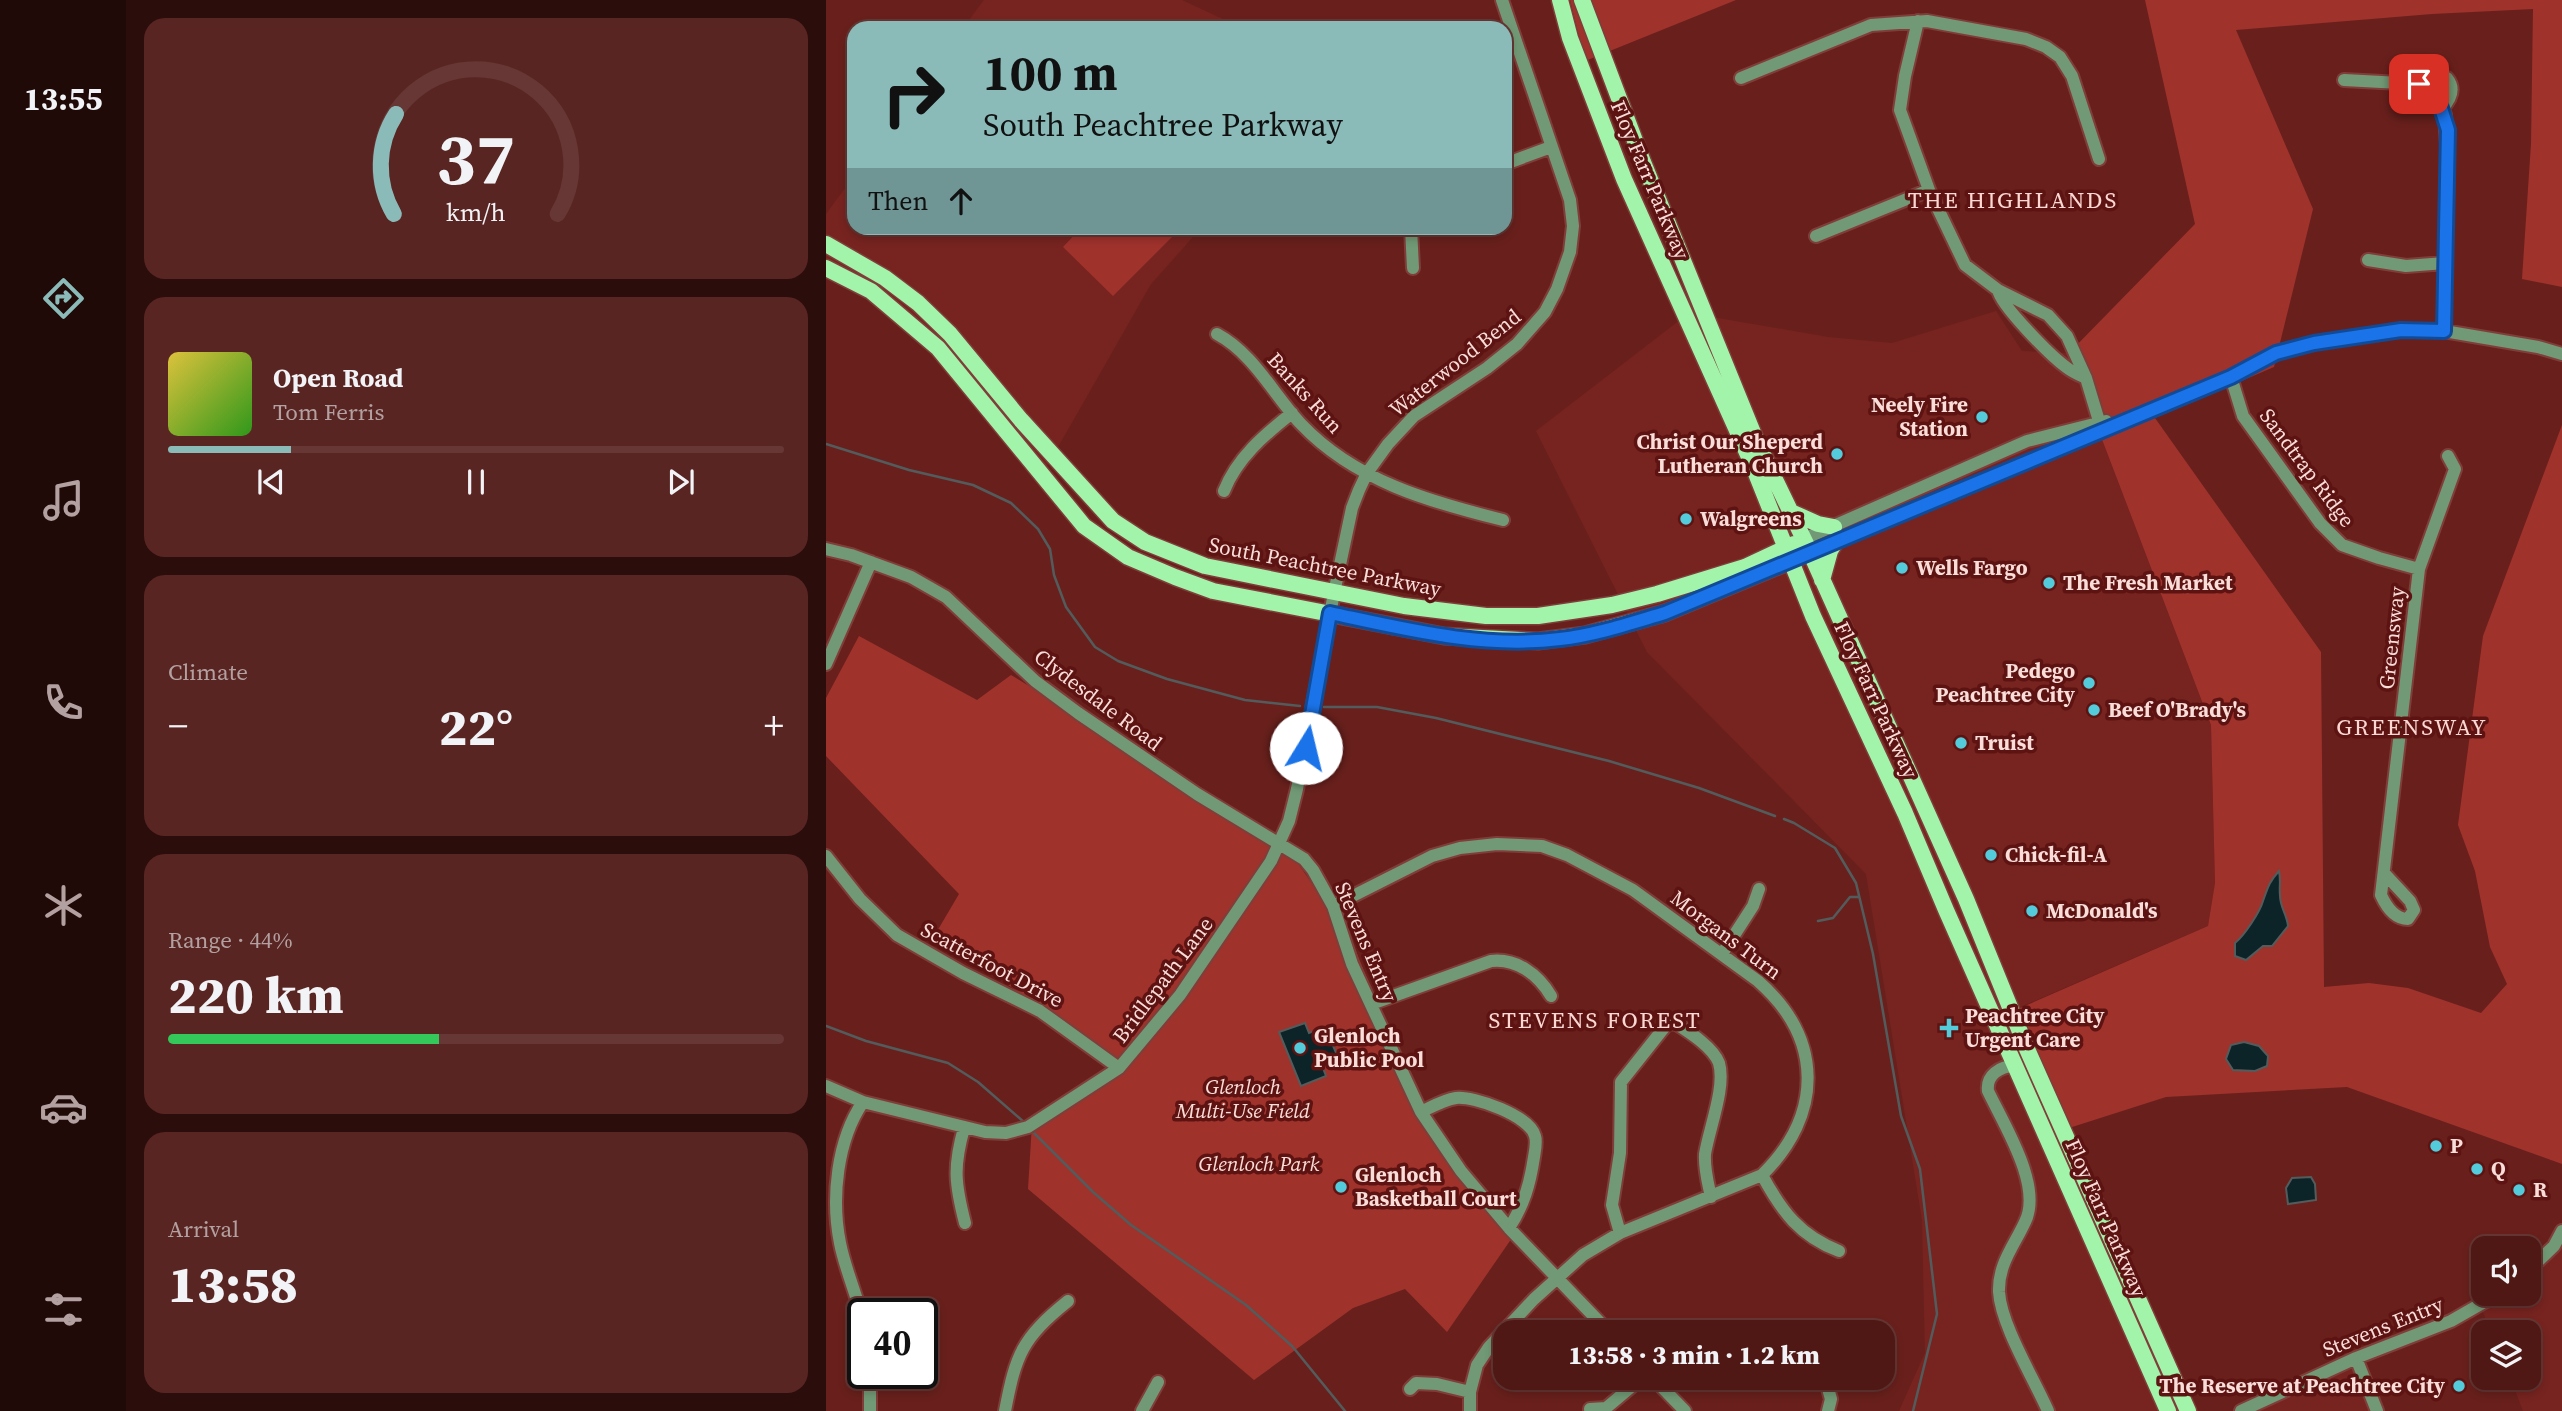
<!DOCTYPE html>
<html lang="en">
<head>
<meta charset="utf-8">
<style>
  :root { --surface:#4f1815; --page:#592522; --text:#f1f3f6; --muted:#b3a0a0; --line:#663734; --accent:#8bbbb9 }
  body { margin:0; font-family:"Source Serif 4",serif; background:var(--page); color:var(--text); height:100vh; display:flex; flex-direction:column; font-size:26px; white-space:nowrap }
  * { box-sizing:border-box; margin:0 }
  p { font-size:23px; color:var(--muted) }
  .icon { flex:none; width:38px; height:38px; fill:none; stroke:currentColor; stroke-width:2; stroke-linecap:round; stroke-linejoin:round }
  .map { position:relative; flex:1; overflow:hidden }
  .panel { display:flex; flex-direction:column; gap:18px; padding:18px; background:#2b0d0c; width:700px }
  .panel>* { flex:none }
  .banner { position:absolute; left:21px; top:21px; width:665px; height:214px; border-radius:21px; box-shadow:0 4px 10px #0003,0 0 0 2px var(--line); background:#8bbbb9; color:#111; overflow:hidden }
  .controls { position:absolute; left:1645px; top:1236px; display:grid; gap:14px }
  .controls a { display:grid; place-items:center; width:70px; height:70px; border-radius:14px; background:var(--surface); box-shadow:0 4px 10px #0003,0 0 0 2px var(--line); font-size:35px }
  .speed { position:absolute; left:21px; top:1298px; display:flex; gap:14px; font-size:35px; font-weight:700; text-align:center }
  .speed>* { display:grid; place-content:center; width:91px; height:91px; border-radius:50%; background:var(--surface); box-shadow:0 4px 10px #0003,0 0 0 2px var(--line); line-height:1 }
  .speed .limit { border:4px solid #111; border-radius:10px; background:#fff; color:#111 }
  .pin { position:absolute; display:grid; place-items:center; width:60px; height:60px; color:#fff; margin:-30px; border-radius:14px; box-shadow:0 4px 10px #0006 }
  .me { position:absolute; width:77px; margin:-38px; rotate:9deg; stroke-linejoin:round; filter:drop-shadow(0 0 5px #0008) }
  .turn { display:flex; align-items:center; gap:24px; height:147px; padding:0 21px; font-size:32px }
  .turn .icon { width:91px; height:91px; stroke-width:2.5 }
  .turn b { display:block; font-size:49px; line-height:60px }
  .then { display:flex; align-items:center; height:66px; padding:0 21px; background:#0003; gap:14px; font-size:26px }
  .big { font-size:52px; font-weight:800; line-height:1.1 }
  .panel .widget { flex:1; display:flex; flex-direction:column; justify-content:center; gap:10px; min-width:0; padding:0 24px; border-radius:21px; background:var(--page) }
  .panel .dial { align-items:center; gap:0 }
  .dial svg { height:182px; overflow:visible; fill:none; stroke:var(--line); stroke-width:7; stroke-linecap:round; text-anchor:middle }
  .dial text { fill:var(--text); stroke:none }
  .song { display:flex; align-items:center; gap:21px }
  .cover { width:84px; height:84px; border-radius:10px; background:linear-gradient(135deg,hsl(50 70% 55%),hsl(110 70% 35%)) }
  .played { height:7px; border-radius:4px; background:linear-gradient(90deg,var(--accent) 20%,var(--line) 20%) }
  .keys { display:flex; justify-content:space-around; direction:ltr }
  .heat { display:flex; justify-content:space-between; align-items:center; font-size:38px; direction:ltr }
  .charge { height:10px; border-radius:5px; background:linear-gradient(90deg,#34c759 44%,var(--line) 0) }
  .trip { position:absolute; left:667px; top:1320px; width:402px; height:70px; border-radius:21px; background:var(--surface); box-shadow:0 4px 10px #0003,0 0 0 2px var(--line); font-weight:800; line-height:70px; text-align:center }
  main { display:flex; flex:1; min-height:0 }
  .menu { display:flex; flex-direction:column; width:126px; justify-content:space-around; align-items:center; background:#200a08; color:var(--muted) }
  .menu .icon { width:49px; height:49px }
  .menu .current { color:var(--accent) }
  .menu b { font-size:32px; color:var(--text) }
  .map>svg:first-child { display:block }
  .built { fill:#772420 }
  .green { fill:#a0322c }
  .water { fill:#0c2427; stroke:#535c5c; stroke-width:2 }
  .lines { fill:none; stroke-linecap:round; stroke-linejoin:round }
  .stream { stroke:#535c5c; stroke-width:2.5 }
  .minor-casing { stroke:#803e3a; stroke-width:16 }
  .major-casing { stroke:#803e3a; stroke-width:19 }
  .minor { stroke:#719975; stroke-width:12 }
  .major { stroke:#a1f4aa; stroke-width:16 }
  .route-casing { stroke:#114b97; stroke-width:18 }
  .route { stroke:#1a73e8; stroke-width:12 }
  .poi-dot { fill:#53cbda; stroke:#5d1311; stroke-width:2.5 }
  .labels { text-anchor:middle; stroke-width:7; stroke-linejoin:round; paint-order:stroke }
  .street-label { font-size:21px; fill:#f9ddd9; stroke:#5d1311 }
  .poi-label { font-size:21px; font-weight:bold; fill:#f9ddd9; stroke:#5d1311; text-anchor:start }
  .park-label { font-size:21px; font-style:italic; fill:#fcdcd7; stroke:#5d1311 }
  .neighbourhood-label { font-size:23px; letter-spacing:2px; fill:#fdd8d3; stroke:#5d1311 }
</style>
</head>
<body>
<main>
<nav class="menu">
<b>13:55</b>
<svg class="icon current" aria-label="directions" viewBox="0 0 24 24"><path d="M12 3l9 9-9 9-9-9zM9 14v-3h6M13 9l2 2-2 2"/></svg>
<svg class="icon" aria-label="music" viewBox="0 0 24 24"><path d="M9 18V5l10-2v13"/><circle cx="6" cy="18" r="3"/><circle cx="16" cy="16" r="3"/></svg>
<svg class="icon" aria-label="phone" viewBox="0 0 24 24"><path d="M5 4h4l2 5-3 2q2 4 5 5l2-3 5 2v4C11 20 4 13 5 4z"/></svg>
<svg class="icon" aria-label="climate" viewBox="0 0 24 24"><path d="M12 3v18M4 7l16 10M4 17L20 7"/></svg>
<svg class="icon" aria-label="car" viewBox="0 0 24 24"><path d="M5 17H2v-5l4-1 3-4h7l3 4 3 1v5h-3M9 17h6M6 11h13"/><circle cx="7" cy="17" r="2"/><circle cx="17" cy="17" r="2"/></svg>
<svg class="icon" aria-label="filters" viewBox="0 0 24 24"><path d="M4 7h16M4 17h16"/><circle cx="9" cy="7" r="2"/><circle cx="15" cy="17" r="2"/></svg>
</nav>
<section class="panel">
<div class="widget dial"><svg viewBox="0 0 100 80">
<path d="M14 69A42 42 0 1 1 86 69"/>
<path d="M14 69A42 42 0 0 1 15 25" stroke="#8bbbb9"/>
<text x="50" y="56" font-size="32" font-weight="700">37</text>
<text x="50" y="72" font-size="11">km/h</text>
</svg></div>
<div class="widget">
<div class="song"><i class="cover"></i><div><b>Open Road</b><p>Tom Ferris</p></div></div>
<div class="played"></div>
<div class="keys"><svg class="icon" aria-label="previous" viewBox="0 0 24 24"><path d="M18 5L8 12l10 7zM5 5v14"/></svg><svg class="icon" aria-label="pause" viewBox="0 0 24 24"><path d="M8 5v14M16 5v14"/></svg><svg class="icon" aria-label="next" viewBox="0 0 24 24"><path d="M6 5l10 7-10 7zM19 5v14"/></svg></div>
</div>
<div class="widget"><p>Climate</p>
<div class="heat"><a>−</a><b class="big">22°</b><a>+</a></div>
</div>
<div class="widget"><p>Range · 44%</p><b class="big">220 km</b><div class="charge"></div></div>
<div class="widget"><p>Arrival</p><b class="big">13:58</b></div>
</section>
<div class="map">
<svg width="1736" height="1411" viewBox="0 0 1736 1411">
  <rect width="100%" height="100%" fill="#69201c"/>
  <path class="built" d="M158 0H356L416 28H137Z
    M28 176V228H375L325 284 216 475 70 311 0 270V214Z
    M1170 311 1196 351 1243 353 1385 725 1389 883 1382 926 1185 1011 1354 1411H1073L1099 1353 1096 1220 1040 874 821 652 710 431 863 313 1002 337 1066 343Z
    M1736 1227V1411H1697L1684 1377H1703V1332H1665L1654 1305 1673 1293H1703V1267Z
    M1530 1358 1551 1411H1405L1490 1381Z"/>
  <path class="green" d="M744 0H910L759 61Z
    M1319 0H1736V287L1696 279 1705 144 1707 9 1606 14 1410 30 1487 209 1448 367 1329 418 1495 652 1498 987 1543 983 1582 988 1655 1013 1681 984 1664 947 1649 871 1632 825 1657 636 1736 425V1164L1521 1087 1340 1097 1243 1128 1185 1012 1382 926 1389 883 1385 725 1243 353 1369 224Z
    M255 228H355L287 296 237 247Z
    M33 636 151 700 185 675 455 839 526 941 591 1104 688 1235 621 1332 579 1289 527 1308 428 1380 202 1189 206 1124 295 1065C234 1019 171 979 110 933L133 894 0 756V698Z"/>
  <path class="water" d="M1453 871C1455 881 1453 887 1454 896 1454 907 1461 915 1462 926L1446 946H1437L1420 960 1409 956V943C1418 936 1434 912 1437 901 1442 887 1443 882 1453 871Z
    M479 1023 483 1033 499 1027 511 1055 495 1063 500 1076 475 1086 453 1032Z
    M1418 1042 1433 1046 1442 1056 1441 1066 1429 1071 1407 1070 1400 1059 1405 1045Z
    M1485 1177 1489 1184 1490 1200 1462 1204 1460 1188 1466 1178Z"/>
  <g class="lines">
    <path class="stream" d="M0 444 83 470 147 485 185 503 212 529 224 549 228 575 240 607 269 647 292 661 341 679 419 700 474 706
      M498 707H551L610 718 783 761 873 788 949 816
      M958 819 968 823 1009 848 1030 883 1047 954 1075 1116 1094 1169 1111 1314 1087 1411
      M992 921 1007 918 1024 897H1033
      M0 1026 40 1041 122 1063 152 1082 198 1122
      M205 1130 267 1192 305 1225 420 1305 466 1346 519 1411"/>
    <defs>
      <path id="minor" d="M1092 21 1079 76 1074 110 1103 190 1139 265 1172 290 1222 315 1241 336 1260 378 1276 431
        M915 78 1045 25 1101 21 1200 39 1220 47 1234 57 1246 76 1273 159
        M1518 80 1593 84 1613 101 1619 115 1622 158 1618 331
        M1593 84 1606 76 1621 78C1630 89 1625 99 1616 109
        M679 164 725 147
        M585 228 587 268
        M990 236 1103 190
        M1542 260 1580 266 1619 263
        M1172 290C1175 306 1225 356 1240 367 1246 372 1253 375 1260 378
        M391 334C428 354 447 394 475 424 529 481 604 502 677 520
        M1405 377 1417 416 1494 523 1516 545 1553 558 1593 569
        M398 491C411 458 438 435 466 413
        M978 539 1201 441 1280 421
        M0 549 25 555 85 577 120 597 209 681 252 713 371 794 478 859 487 870 507 906 526 964 595 1112 635 1171 683 1228 783 1332
        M984 552 1405 377 1450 353 1487 343 1575 330 1618 331 1712 347 1736 354
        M0 664 45 562
        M0 856 34 899 71 935 137 973 214 1011 293 1068
        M1558 873 1584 901 1588 910 1582 919C1569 919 1560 906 1555 895L1593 569 1629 469 1622 456
        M507 906 606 856 634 848 671 844 716 846 741 855 807 890 932 981C998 1039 997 1115 936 1175L794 1233 757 1255 708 1299 663 1347 651 1365 644 1392V1411
        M896 954 927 906 933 889
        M545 1004 665 961C690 958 712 974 725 996
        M1189 1066C1174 1066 1160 1075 1162 1091 1178 1125 1217 1186 1199 1222 1188 1246 1172 1264 1173 1292 1175 1325 1208 1379 1222 1411
        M0 1086 37 1102 159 1132 180 1133 202 1127 293 1068 354 995 445 861 463 821 471 789 508 593 526 508 533 490 541 473 562 444 588 416 661 368 691 344 719 312 731 289 744 252 747 226 744 200 676 0
        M595 1112C606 1107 617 1100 630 1098 649 1096 704 1116 709 1136 711 1142 709 1151 708 1157 704 1184 698 1205 683 1228
        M138 1128C127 1167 129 1184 139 1223
        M936 1175C956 1212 974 1236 1013 1251
        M794 1233 786 1205 794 1153 795 1082 841 1024 849 1023C863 1032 887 1047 893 1063 900 1087 883 1129 879 1154 878 1169 882 1183 885 1197
        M1703 1270 1728 1246 1736 1231
        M37 1321C31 1295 19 1269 14 1243 5 1198 11 1140 37 1102
        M1530 1358 1551 1411
        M44 1374V1411
        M826 1377 859 1411
        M1001 1385 1005 1399 1002 1411
        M584 1389 590 1383 611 1384 644 1392
        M764 1409 780 1408 817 1377
        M179 1411C190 1354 196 1338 242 1301
        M316 1411 332 1382
        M1415 1411 1530 1358 1625 1321 1674 1293"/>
      <path id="major" d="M734 0 744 38 798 179 927 466 987 616 1079 813 1120 910 1342 1411
        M756 0 817 162 930 440 984 552 1140 899 1201 1049 1362 1411
        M0 244 59 278 92 303 124 334 195 420 287 521 319 542 379 566 578 606 660 616H712L786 605 831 594 919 567 968 544
        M0 268 45 291 112 348 258 526 302 557 349 577 387 591 618 636 712 641 759 635 839 613 974 557
        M965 512 992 524 1008 527
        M996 580 1004 551 1010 541"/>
    </defs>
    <use href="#minor" class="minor-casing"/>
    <use href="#major" class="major-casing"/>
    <use href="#minor" class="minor"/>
    <use href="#major" class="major"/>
  </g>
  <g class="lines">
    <defs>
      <path id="route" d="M480 748 504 613C579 629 657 649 734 639 770 635 805 623 839 613L1405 377 1450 353 1488 343 1575 330 1618 331 1622 130 1613 102 1593 84"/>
    </defs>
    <use href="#route" class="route-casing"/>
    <use href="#route" class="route"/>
  </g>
  <g class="poi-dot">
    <circle cx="1156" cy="417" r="7"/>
    <circle cx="1011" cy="454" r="7"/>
    <circle cx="860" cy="519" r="7"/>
    <circle cx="1076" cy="568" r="7"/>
    <circle cx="1223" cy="583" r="7"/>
    <circle cx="1263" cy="683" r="7"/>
    <circle cx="1268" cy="710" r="7"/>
    <circle cx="1135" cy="743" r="7"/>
    <circle cx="1165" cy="855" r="7"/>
    <circle cx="1206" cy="911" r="7"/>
    <path d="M1119.5 1017.5h7v7h7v7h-7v7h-7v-7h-7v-7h7z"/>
    <circle cx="474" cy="1048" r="7"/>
    <circle cx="1610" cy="1146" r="7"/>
    <circle cx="1651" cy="1169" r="7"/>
    <circle cx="515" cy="1187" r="7"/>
    <circle cx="1693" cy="1190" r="7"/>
    <circle cx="1633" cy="1386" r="7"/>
  </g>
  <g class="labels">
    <g class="street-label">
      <text transform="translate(824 180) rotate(67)" y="7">Floy Farr Parkway</text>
      <text transform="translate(629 363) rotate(-38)" y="7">Waterwood Bend</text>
      <text transform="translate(479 393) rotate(48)" y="7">Banks Run</text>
      <text transform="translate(1481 468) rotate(53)" y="7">Sandtrap Ridge</text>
      <text transform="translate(499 567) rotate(11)" y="7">South Peachtree Parkway</text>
      <text transform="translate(1566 638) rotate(-84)" y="7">Greensway</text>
      <text transform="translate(272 700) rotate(37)" y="7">Clydesdale Road</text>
      <text transform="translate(1050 700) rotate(65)" y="7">Floy Farr Parkway</text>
      <text transform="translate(900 935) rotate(37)" y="7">Morgans Turn</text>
      <text transform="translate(540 942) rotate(67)" y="7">Stevens Entry</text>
      <text transform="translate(166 965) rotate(28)" y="7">Scatterfoot Drive</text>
      <text transform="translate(337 980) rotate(-53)" y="7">Bridlepath Lane</text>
      <text transform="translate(1280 1218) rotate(66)" y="7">Floy Farr Parkway</text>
      <text transform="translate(1557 1327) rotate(-22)" y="7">Stevens Entry</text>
    </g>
    <g class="poi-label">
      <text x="1142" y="412" text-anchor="end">Neely Fire<tspan x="1142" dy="24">Station</tspan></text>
      <text x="997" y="449" text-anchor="end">Christ Our Sheperd<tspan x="997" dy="24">Lutheran Church</tspan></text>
      <text x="874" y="526">Walgreens</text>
      <text x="1090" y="575">Wells Fargo</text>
      <text x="1237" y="590">The Fresh Market</text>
      <text x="1249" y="678" text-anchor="end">Pedego<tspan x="1249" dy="24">Peachtree City</tspan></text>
      <text x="1282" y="717">Beef O'Brady's</text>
      <text x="1149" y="750">Truist</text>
      <text x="1179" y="862">Chick-fil-A</text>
      <text x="1220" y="918">McDonald's</text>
      <text x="1139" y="1023">Peachtree City<tspan x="1139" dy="24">Urgent Care</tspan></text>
      <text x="488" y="1043">Glenloch<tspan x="488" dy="24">Public Pool</tspan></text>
      <text x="1624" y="1153">P</text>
      <text x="1665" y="1176">Q</text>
      <text x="529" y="1182">Glenloch<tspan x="529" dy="24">Basketball Court</tspan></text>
      <text x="1707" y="1197">R</text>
      <text x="1619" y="1393" text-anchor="end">The Reserve at Peachtree City</text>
    </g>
    <g class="park-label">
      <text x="417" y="1094">Glenloch<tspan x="417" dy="24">Multi-Use Field</tspan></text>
      <text x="433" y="1171">Glenloch Park</text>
    </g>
    <g class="neighbourhood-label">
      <text x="1187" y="208">THE HIGHLANDS</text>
      <text x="1586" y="735">GREENSWAY</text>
      <text x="769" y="1028">STEVENS FOREST</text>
    </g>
  </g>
</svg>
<div class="controls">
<a><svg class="icon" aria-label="sound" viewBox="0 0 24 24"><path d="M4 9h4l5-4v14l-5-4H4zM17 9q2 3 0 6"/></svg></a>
<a><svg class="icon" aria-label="layers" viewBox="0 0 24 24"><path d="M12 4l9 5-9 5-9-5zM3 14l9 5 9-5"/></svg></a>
</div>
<div class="speed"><div class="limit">40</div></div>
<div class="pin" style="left:1593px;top:84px;background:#d93025"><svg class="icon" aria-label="arrive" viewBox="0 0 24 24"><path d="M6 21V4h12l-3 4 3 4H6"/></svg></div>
<svg class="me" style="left:480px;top:748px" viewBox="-20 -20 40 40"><circle r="19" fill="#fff"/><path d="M0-13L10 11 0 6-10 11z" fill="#1a73e8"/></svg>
<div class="trip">13:58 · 3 min · 1.2 km</div>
<div class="banner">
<div class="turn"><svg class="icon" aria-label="right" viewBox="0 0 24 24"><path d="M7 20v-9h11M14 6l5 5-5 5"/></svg><div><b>100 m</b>South Peachtree Parkway</div></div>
<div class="then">Then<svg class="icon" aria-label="ahead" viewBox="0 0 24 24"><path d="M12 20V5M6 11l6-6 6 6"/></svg></div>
</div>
</div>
</main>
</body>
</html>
